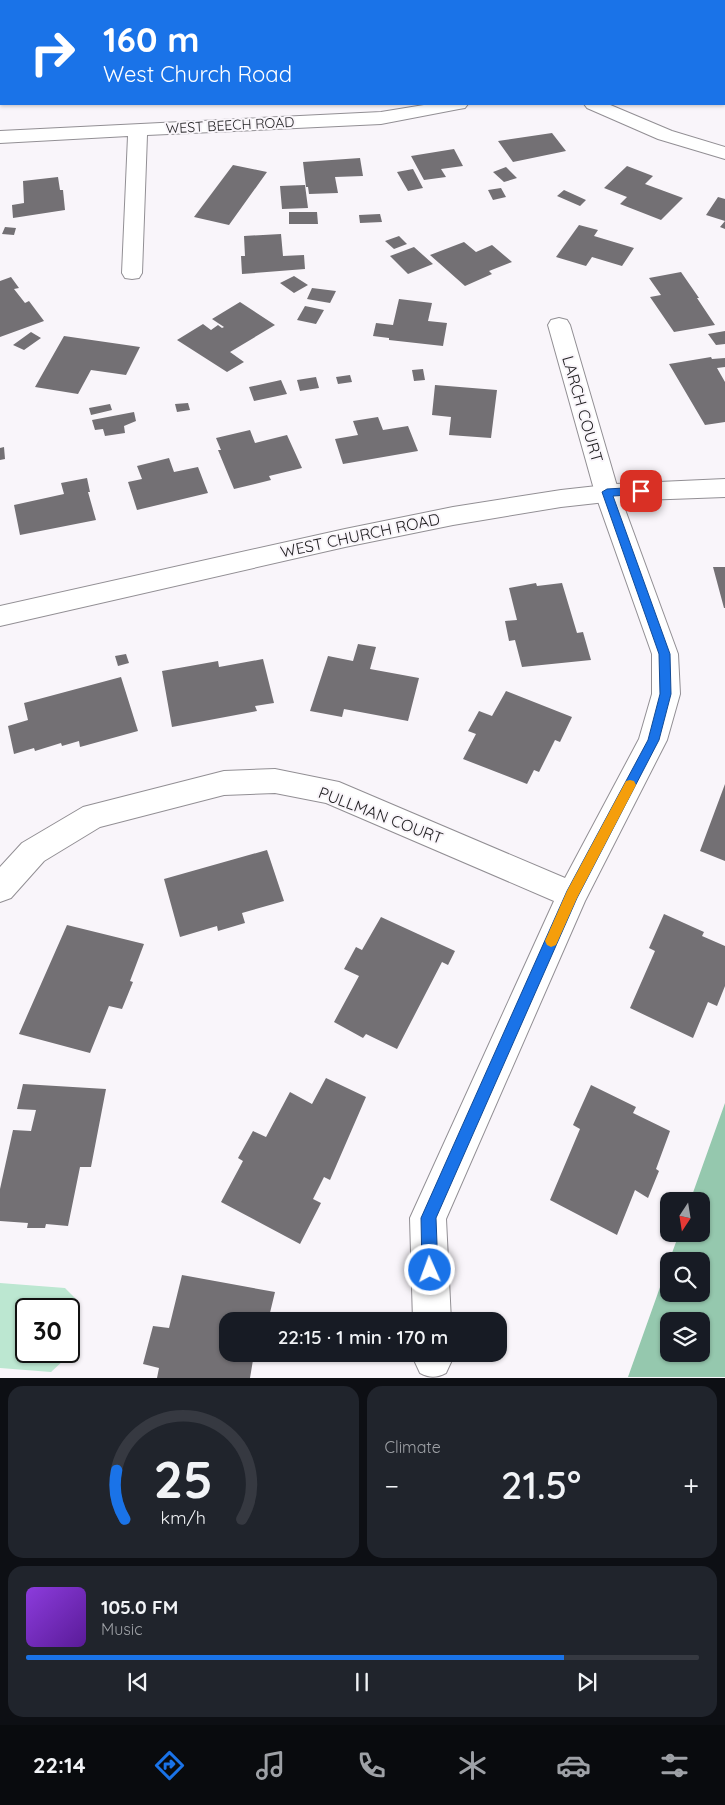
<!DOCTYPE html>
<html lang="en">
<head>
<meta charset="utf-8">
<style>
  :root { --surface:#171b24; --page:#20242c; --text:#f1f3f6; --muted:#9ea1a6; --line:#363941; --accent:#1a73e8 }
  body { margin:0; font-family:Quicksand,sans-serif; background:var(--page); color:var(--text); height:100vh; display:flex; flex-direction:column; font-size:19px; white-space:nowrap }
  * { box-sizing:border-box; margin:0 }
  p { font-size:16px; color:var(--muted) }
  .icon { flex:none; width:28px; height:28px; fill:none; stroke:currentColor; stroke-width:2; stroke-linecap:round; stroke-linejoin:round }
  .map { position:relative; height:1378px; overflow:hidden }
  .drawer { display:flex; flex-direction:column; gap:8px; padding:8px; background:#0d0f14; flex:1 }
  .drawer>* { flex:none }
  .guide { position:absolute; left:0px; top:0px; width:725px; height:105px; box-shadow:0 1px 4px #0004; background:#1a73e8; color:#fff; overflow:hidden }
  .needle { width:32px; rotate:192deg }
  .controls { position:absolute; left:660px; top:1192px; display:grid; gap:10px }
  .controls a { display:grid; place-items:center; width:50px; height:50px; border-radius:10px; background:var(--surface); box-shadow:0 1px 4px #0004; font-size:25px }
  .speed { position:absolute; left:15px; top:1298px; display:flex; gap:10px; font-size:25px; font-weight:700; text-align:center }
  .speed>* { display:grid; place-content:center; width:65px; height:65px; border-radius:50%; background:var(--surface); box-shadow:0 1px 4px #0004; line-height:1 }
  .speed .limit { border:2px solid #111; border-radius:8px; background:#fff; color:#111 }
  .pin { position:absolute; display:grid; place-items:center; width:42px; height:42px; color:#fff; margin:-21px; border-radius:10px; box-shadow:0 2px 8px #0006 }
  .me { position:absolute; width:55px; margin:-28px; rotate:358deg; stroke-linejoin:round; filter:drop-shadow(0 0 4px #0008) }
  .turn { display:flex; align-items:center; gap:18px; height:105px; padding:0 20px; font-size:22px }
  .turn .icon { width:65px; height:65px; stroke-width:2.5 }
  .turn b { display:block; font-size:35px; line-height:42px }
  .big { font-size:38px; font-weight:600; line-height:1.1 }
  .drawer .card { flex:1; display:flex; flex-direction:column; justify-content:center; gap:8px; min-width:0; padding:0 18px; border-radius:15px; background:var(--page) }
  .drawer .dial { align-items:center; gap:0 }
  .dial svg { height:130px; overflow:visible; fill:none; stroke:var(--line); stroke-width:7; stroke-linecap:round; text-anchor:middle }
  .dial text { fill:var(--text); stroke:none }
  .song { display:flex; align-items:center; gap:15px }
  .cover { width:60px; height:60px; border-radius:8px; background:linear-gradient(135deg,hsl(270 70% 55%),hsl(270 70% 35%)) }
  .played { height:5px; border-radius:2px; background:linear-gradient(90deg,var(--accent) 80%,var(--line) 80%) }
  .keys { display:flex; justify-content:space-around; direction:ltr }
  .heat { display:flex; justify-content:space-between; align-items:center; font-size:28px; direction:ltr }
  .drawer .tiles { flex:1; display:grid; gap:8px; grid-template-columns:1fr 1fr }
  .card:last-child { grid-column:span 2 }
  .trip { position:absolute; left:219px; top:1312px; width:288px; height:50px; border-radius:15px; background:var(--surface); box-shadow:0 1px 4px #0004; font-weight:600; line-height:50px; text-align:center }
  .menu { display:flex; height:80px; justify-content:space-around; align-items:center; background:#090b0e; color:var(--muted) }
  .menu .icon { width:35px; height:35px }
  .menu .on { color:var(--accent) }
  .menu b { font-size:22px; color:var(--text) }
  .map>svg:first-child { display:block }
  .green { fill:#bce7d1 }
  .forest { fill:#95c8ae; fill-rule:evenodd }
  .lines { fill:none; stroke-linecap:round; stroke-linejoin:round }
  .stream { fill:#7ab6c3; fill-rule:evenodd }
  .building { fill:#737074 }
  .street-casing { stroke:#928f94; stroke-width:2 }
  .secondary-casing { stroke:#928f94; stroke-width:2 }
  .street { fill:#fff; fill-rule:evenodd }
  .secondary { fill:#fff; fill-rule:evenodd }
  .route { fill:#1a73e8; stroke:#114b97 }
  .slow { fill:#f59e0b }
  .labels { text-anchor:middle; stroke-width:4; stroke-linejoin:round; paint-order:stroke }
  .far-street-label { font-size:14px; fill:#1f1e20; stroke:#f9f5fa }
  .street-label { font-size:16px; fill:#1f1e20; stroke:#f9f5fa }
</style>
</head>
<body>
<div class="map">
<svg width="725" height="1378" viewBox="0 0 725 1378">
  <rect width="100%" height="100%" fill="#f9f5fa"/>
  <path class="green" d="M0 1283 65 1288 77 1300 69 1341V1309H26V1351H66L65 1359 51 1372 0 1368Z"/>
  <path class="forest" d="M725 1103V1377H628L669 1262V1294H701V1261H669L679 1234H701V1201H690ZM669 1321H701V1354H669Z"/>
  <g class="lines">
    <path class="stream" d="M674 0H683V1H674Z
      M724 17H725V21H724Z"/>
  </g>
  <path class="building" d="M552 133 566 151 513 162 498 141Z
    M454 149 463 166 441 169 446 177 424 180 411 156Z
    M360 158 363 176 335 177 338 193 309 194 308 187H306L303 162Z
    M233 165 267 172 229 225 194 217Z
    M627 166 653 176 645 184 683 198 661 220 620 204 627 197 604 188Z
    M506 167 517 178 504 182 493 172Z
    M413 169 423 188 408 191 397 172Z
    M58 177 60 190H63L65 210 13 218 12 205 24 203 23 181Z
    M305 185 308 208 282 209 280 186Z
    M501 188 506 197 493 200 488 190Z
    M564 190 586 200 580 206 557 196Z
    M718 197 725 199V229L720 227 725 221 706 215Z
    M289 212H317L318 224H289Z
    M380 214 382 222 360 223 359 215Z
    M579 225 598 230 594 236 634 248 622 266 592 257 586 266 556 257Z
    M5 227 16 228 14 235 2 234Z
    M281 234 283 256 304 255 305 269 242 274 241 256H245L244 236Z
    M399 236 407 244 394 249 385 241Z
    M464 242 476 252 492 245 512 262 489 271 492 274 465 286 430 255Z
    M414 247 433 264 408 274 390 256Z
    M681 272 699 298H697L715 325 674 332 650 297 661 295 649 278Z
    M294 276 308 285 294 293 280 283Z
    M11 277 19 288 14 289 25 303 29 301 44 321 0 337V281Z
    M312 288 336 291 330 303 307 299Z
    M399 299 432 303 428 321 447 323 443 346 389 340V338L373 336 376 323 393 325Z
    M240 302 275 325 230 352 244 362 227 372 177 340 203 324 211 330 218 325 222 328 224 327 212 319Z
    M305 306 324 310 316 324 297 320Z
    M725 331V344L716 345 708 334Z
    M31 332 41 338 24 350 13 345Z
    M64 336 140 347 126 375 91 370 78 394 35 387Z
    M711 357 712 359 725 358V367L717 368 725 382V422L705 425 669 364Z
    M423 369 425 380 414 381 412 370Z
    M350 375 352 382 338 384 336 377Z
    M316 377 319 388 300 391 297 380Z
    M281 380 287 394 254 401 249 387Z
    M435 385 497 390 491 438 449 435 451 417 432 415Z
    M188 403 190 410 177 412 175 404Z
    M110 404 112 410 91 415 89 408Z
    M134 412 136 421 124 426 125 433 105 436 103 429 95 430 92 420Z
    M378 417 383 430 408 426 418 451 343 464 335 439 358 435 353 421Z
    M250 430 255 443 287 435 302 468 269 476 271 480 234 489 218 450H221L216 438Z
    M4 447 5 459 0 460V448Z
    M169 458 174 472 198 467 208 493 137 510 128 482 142 479 137 466Z
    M87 478 90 492H88L96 520 20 535 14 505 64 494 61 483Z
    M713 567H725V608H724Z
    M536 583 537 586 562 583 577 633 583 632 591 660 522 667 515 640 509 641 505 621 517 620 509 588Z
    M358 644 376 647 370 669 419 678 408 721 344 709 342 717 310 711 328 656 353 661Z
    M126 654 129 663 118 666 115 656Z
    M263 659 274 703 255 706 257 711 172 727 162 671 218 661 219 667Z
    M121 677 138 731 80 747 79 741 62 746 61 743 35 751 34 748 14 754 8 726 28 720 24 703Z
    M506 691 572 717 560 742 555 740 539 772 534 770 527 784 463 759 476 734 468 731 479 711 492 716Z
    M725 784V861L700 851Z
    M267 850 284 901 242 913 245 923 218 931 217 926 180 937 164 879Z
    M664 914 704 932 702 936 725 946V986L717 1006 708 1002 693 1038 630 1008 655 951 649 948Z
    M381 917 455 951 448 965 442 962 397 1049 366 1034 363 1038 334 1022 359 976 344 969 356 947 362 950Z
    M67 925 144 944 130 981 133 982 122 1009 109 1006 90 1053 19 1034Z
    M326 1078 366 1097 330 1180 324 1177 313 1199 321 1203 300 1244 221 1202 243 1161 238 1158 253 1131 266 1137 290 1092 312 1104Z
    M23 1084 106 1089 91 1167H80L68 1226 46 1224 45 1228H27L28 1223 0 1221V1189L13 1130 31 1131 36 1110 17 1109Z
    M591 1085 636 1107 633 1113 670 1131 656 1169 659 1171 648 1198 635 1190 617 1235 550 1200 580 1129 573 1125Z
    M182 1275 275 1292 268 1321H228V1354H254L250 1378H157L159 1368 143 1364 153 1326 169 1328Z"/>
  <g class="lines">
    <defs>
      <path id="street" d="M430 104H468L465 108 459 109 381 124 147 135 142 273 139 278 132 279 125 278 122 273 128 136 0 143V131L381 112Z
        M559 318 567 320 570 325 619 493 678 654 680 694 667 740 585 901 446 1219 451 1321H413L410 1218 554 901 326 803 275 793 224 795 100 827 44 861 11 898 0 902V867L22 843 83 807 224 771 275 769 339 782 565 878 639 739 652 694V654L595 493 548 325 551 320Z
        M414 1354H452V1360L446 1373C436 1378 430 1378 420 1373L414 1360Z"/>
      <path id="secondary" d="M367 0H385V1H368Z
        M584 104H608L672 131 725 147V159L658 139 587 108Z
        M725 479V497L615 501 561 507 453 525 345 547 0 626V606L345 529 453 507 561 490 615 484Z"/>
    </defs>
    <use href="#street" class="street-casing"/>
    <use href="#secondary" class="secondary-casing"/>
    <use href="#street" class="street"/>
    <use href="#secondary" class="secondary"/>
  </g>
  <path class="route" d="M641 487 645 488V494L613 496 670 654 671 694 659 740 577 898 436 1218 438 1270 435 1275 430 1277 425 1275 422 1270 421 1218 567 891 648 740 660 694 659 654 602 492 607 489Z"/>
  <path class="slow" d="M630 780 634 781 636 785 577 898 556 945 551 947 547 945 545 941 567 891 626 781Z"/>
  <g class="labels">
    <g class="far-street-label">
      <text transform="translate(230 125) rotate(-3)" y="5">WEST BEECH ROAD</text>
    </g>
    <g class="street-label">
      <text transform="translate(583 409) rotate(74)" y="6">LARCH COURT</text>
      <text transform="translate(360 535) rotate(-12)" y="6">WEST CHURCH ROAD</text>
      <text transform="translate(381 815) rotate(21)" y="6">PULLMAN COURT</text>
    </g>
  </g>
</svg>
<div class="controls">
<a><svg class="needle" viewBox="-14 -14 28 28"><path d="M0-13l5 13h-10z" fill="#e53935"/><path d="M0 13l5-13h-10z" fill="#9ea1a6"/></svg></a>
<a><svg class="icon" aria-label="search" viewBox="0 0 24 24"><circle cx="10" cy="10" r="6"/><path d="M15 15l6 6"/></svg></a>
<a><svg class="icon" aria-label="layers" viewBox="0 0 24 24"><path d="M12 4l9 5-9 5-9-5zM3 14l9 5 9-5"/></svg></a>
</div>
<div class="speed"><div class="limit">30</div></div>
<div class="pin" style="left:641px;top:491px;background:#d93025"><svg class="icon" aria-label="arrive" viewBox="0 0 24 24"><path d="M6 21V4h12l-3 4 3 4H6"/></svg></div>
<svg class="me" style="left:430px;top:1270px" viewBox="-20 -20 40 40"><circle r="17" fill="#1a73e8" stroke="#fff" stroke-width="3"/><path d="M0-11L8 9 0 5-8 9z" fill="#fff"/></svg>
<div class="trip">22:15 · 1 min · 170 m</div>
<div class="guide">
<div class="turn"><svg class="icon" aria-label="right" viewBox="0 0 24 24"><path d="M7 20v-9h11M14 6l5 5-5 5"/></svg><div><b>160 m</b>West Church Road</div></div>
</div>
</div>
<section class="drawer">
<div class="tiles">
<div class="card dial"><svg viewBox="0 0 100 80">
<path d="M14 69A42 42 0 1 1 86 69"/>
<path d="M14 69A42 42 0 0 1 9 39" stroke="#1a73e8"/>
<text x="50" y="56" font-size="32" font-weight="700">25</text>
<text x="50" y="72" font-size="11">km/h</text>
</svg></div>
<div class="card"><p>Climate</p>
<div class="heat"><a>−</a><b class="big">21.5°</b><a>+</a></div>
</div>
<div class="card">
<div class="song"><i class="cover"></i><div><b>105.0 FM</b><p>Music</p></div></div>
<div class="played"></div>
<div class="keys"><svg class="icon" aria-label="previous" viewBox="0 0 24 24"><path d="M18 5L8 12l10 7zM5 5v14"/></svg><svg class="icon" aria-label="pause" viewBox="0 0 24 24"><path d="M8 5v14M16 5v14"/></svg><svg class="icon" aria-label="next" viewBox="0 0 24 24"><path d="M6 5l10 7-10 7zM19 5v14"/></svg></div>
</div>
</div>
</section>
<nav class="menu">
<b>22:14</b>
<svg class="icon on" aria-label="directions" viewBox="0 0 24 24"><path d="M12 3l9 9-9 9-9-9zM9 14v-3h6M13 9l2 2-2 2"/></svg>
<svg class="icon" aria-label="music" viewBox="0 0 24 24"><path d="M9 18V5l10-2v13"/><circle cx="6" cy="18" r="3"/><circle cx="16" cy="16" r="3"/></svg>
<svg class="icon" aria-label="phone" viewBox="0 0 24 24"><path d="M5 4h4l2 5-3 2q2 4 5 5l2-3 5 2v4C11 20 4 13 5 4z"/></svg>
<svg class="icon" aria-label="climate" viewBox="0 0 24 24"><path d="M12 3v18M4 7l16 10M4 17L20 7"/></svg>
<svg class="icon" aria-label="car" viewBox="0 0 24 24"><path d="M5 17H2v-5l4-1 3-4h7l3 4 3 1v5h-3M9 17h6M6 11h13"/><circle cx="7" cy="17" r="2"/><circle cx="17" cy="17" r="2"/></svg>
<svg class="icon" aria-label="filters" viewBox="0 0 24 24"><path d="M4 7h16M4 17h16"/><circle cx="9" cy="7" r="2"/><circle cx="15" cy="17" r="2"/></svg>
</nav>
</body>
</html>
